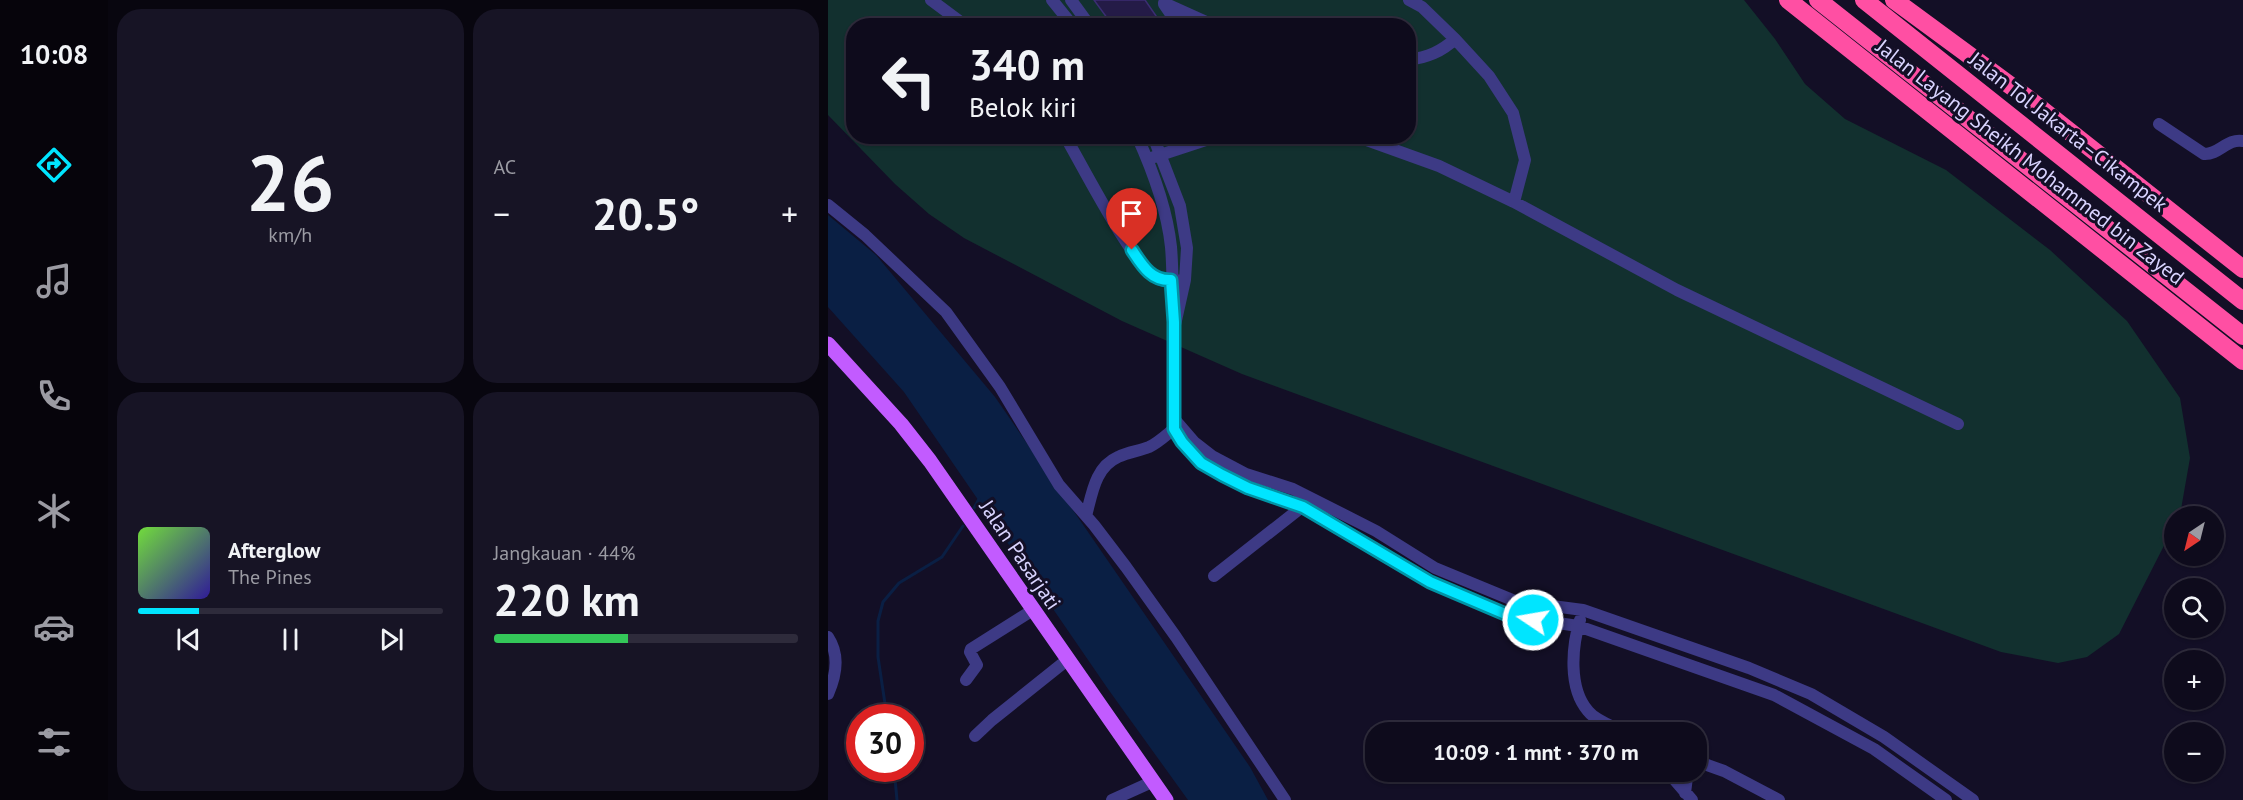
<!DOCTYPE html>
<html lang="id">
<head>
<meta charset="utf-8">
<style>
  :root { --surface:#0e0b1c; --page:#171425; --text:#f1f3f6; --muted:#9b9ba3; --line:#2e2b3b; --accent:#00e5ff }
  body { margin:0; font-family:"PT Sans",sans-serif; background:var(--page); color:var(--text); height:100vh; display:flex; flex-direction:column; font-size:22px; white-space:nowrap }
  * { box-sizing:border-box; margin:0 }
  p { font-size:20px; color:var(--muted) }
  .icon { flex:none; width:33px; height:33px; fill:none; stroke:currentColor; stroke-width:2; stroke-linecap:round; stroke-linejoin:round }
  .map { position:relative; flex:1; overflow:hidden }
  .drawer { display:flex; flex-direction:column; gap:9px; padding:9px; background:#08060f; width:720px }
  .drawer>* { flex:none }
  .hud { position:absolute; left:18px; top:18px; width:570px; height:126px; border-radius:24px; box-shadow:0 2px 4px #0004,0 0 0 2px var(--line); background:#0e0b1c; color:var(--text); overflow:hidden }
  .needle { width:39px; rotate:215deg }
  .controls { position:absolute; left:1336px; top:506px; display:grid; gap:12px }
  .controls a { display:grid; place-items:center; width:60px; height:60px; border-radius:50%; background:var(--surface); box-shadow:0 2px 4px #0004,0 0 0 2px var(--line); font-size:30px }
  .speed { position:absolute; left:18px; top:704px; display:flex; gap:12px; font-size:30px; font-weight:700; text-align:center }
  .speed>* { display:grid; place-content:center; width:78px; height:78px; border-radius:50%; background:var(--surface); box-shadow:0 2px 4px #0004,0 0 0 2px var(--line); line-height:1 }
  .speed .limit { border:9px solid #d22; background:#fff; color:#111 }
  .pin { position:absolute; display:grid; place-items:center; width:51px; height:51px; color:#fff; margin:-62px -26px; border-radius:50% 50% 50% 0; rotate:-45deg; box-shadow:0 0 6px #0007 }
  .pin .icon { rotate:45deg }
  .me { position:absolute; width:66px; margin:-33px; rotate:282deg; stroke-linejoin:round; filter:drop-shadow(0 0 4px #0008) }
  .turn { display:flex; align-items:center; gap:21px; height:126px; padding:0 24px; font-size:27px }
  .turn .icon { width:78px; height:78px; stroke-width:2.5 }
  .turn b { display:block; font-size:42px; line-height:51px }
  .big { font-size:45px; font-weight:700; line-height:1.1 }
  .drawer .tile { flex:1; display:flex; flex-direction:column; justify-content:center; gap:9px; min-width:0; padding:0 21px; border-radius:24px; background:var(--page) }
  .drawer .dial { align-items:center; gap:0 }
  .dial b { font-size:78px; line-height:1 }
  .song { display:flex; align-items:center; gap:18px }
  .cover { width:72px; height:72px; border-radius:9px; background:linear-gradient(135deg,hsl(100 70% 55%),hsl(250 70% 35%)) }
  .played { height:6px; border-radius:3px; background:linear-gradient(90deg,var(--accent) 20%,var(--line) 20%) }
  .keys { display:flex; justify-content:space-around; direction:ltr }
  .heat { display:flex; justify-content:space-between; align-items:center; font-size:33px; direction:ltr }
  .charge { height:9px; border-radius:4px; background:linear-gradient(90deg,#34c759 44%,var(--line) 0) }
  .drawer .tiles { flex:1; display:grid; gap:9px; grid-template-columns:repeat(2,1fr) }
  .trip { position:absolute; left:537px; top:722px; width:342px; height:60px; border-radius:24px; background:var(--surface); box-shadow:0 2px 4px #0004,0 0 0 2px var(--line); font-weight:700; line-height:60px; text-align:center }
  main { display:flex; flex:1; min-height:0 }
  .tab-bar { display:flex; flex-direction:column; width:108px; justify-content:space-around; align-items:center; background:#06040b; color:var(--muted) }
  .tab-bar .icon { width:42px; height:42px }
  .tab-bar .active { color:var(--accent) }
  .tab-bar b { font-size:27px; color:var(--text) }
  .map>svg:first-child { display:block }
  .green { fill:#12302f; fill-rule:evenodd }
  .water { fill:#0a1f44 }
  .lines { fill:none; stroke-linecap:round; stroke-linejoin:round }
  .stream { stroke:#0a1f44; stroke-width:3 }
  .building { fill:#241b47; stroke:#3b2d73; stroke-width:1.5 }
  .minor { stroke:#3d3a85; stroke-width:12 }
  .major { stroke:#c25bff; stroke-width:15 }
  .highway { stroke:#ff4fa3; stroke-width:18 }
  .route-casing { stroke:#0095a6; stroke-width:15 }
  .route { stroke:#00e5ff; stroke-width:10 }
  .labels { text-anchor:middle; stroke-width:6; stroke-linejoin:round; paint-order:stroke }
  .street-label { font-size:21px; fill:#d9d4ff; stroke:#130f26 }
</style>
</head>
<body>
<main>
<nav class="tab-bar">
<b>10:08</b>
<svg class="icon active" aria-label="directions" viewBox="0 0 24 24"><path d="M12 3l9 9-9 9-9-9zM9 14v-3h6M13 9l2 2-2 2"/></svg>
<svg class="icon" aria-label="music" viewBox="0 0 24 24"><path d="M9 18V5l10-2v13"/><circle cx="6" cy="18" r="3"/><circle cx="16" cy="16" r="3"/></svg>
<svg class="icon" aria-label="phone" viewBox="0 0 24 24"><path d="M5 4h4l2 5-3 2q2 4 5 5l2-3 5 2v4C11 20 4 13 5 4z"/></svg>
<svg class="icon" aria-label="climate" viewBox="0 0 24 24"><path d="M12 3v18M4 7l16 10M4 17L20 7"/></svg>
<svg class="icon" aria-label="car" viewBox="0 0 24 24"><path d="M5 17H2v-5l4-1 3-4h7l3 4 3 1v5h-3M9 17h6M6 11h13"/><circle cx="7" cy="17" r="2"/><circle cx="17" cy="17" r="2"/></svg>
<svg class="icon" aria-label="filters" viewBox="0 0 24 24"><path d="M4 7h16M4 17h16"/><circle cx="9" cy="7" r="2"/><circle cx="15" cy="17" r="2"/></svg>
</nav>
<section class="drawer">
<div class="tiles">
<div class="tile dial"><b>26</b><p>km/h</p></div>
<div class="tile"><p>AC</p>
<div class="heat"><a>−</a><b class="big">20.5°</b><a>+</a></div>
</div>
<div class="tile">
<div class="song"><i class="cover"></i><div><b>Afterglow</b><p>The Pines</p></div></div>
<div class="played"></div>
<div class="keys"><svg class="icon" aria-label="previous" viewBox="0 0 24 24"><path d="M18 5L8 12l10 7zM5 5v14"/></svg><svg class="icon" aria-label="pause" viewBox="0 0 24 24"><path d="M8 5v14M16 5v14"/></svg><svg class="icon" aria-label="next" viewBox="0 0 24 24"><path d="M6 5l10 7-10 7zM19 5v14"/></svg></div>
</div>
<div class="tile"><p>Jangkauan · 44%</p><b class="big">220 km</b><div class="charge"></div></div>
</div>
</section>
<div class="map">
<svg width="1415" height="800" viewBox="0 0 1415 800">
  <rect width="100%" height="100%" fill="#130f26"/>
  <path class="green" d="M0 0H916L947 39 977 84 1017 119 1118 170 1222 250 1299 321 1352 398 1362 458 1352 515 1347 516V524L1291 634 1259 657 1230 663 1173 652 414 374 294 321 136 238 101 214 67 184 0 115ZM26 26H580V136H26Z"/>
  <path class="water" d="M0 215 48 255 167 397 422 767 440 800H360L280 689 76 392 0 307Z"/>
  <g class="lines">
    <path class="stream" d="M146 508 151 499
      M59 717 50 657V621L55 602 71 583 114 557 135 526
      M66 768 69 800"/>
  </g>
  <path class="building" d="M266 0H317L335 26H285Z"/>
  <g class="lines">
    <path class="minor" d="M103 0 138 26
      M224 0 245 26
      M243 0 262 26
      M581 0 594 7 627 39 661 76 685 113 697 160 686 202
      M336 3 387 26
      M336 4 351 26
      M580 60C600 57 613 52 627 39
      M1331 124 1376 154C1391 155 1399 138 1415 141
      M237 136C254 165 305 266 330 279 338 283 349 280 357 280
      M309 136C325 171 339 209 343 247 345 269 344 291 346 312
      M325 136 352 206 359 248 357 280 345 334 346 429 354 442 373 463 420 488 475 507 602 582 683 616 750 626 946 695 1046 749 1118 800
      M511 136 536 139 611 166 686 202 849 290 1130 424
      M326 157 390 136
      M0 205 37 235 118 312 172 387 231 485 266 525 298 567 348 637 457 800
      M347 420 366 442 384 456 418 474 465 489 548 531 607 568 687 601 755 610 921 668 983 694 1056 737 1145 800
      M258 516C264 494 267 467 290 457 300 452 311 451 321 447 332 442 341 432 351 425
      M386 576 479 503
      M752 620C744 646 740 688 760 711 768 721 784 726 796 732
      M0 637C12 655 8 676 0 694
      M138 680 149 665 142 652 143 649 205 610
      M147 736 164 720 239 660
      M868 761 896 771 951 800
      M839 771 864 800
      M857 793 859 777 862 771
      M284 800 326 781"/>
    <path class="major" d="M0 344 73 424 102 461 338 800"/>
    <path class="highway" d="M960 0 1415 361
      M990 0 1415 336
      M1036 0 1415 301
      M1066 0 1198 97 1415 269"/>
  </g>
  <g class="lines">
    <defs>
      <path id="route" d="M304 250C314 265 323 281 343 280L346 322V429L354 442 373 463 394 475 420 488 475 507 602 582 682 616 705 620"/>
    </defs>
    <use href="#route" class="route-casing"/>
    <use href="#route" class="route"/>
  </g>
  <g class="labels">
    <g class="street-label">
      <text transform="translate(1240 132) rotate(38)" y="7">Jalan Tol Jakarta–Cikampek</text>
      <text transform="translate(1202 162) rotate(38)" y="7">Jalan Layang Sheikh Mohammed bin Zayed</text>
      <text transform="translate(192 555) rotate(56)" y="7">Jalan Pasarjati</text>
    </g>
  </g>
</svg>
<div class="controls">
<a><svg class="needle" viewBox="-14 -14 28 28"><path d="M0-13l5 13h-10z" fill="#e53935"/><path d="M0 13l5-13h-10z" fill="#9b9ba3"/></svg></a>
<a><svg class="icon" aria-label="search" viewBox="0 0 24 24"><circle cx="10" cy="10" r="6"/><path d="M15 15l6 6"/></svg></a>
<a>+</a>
<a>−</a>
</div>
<div class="speed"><div class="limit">30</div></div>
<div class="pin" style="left:304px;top:250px;background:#d93025"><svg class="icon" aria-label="arrive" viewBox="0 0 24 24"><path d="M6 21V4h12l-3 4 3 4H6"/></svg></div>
<svg class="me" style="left:705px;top:620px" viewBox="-20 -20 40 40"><circle r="17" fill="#00e5ff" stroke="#fff" stroke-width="3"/><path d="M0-11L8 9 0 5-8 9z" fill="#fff"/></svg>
<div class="trip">10:09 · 1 mnt · 370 m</div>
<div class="hud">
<div class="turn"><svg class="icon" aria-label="left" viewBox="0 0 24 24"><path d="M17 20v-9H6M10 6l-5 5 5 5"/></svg><div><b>340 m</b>Belok kiri</div></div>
</div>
</div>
</main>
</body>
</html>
